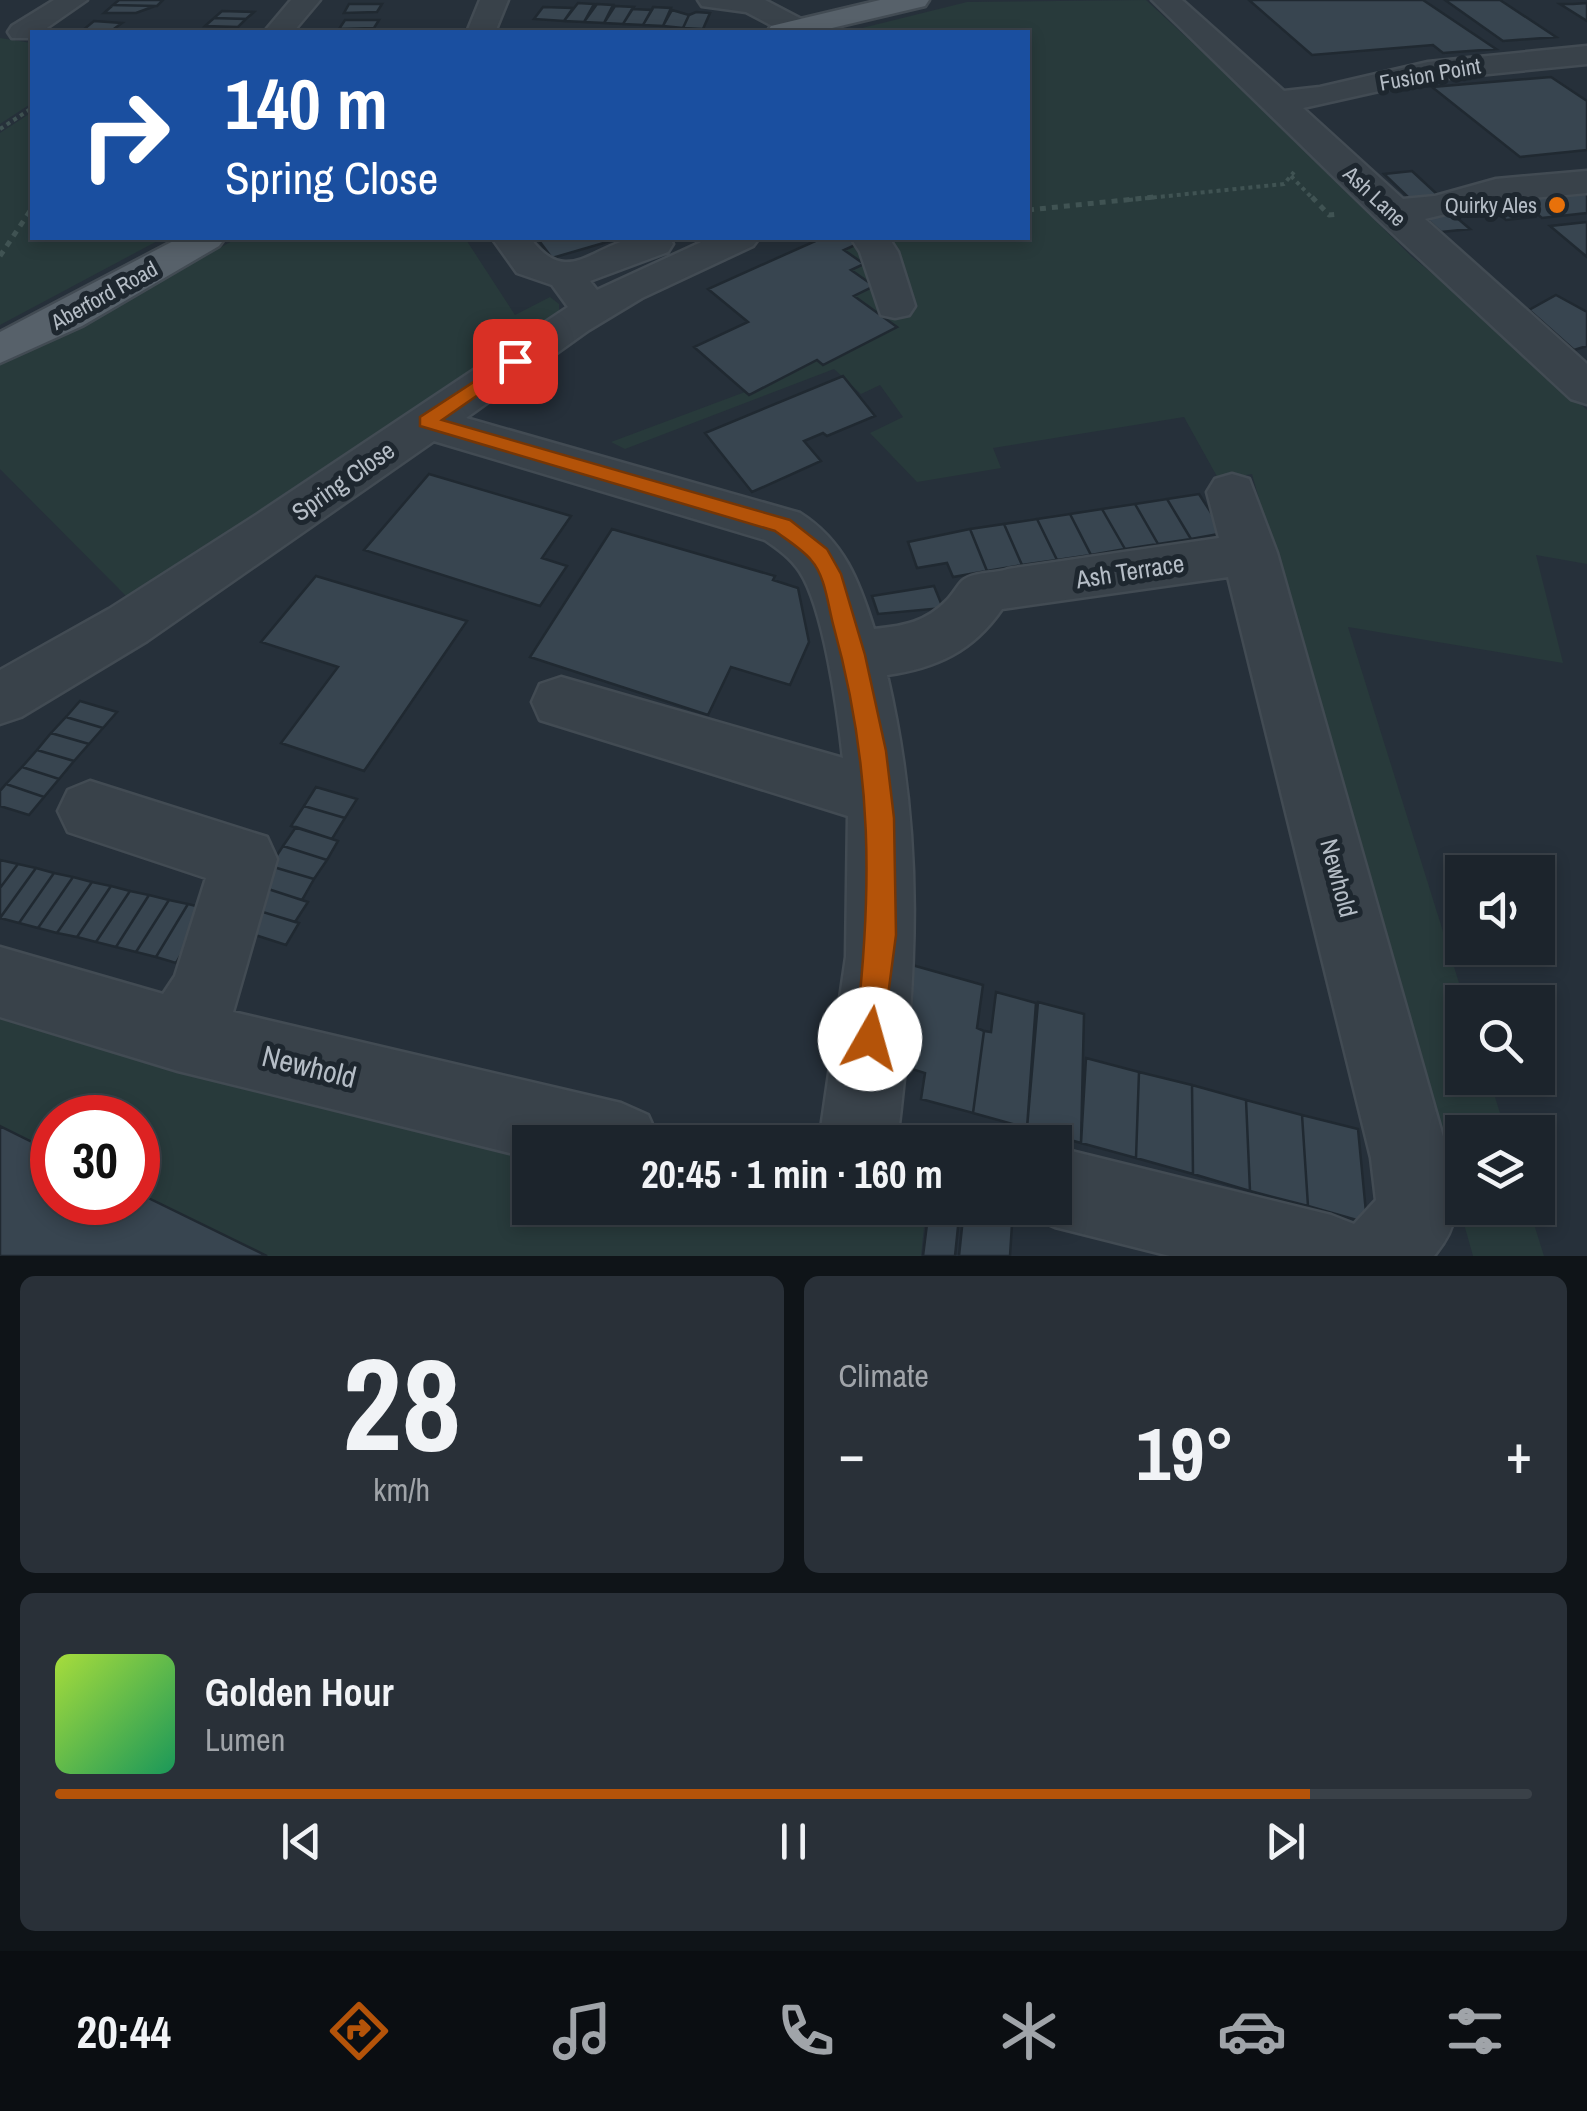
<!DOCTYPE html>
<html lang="en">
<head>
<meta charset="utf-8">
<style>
  :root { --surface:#1c242c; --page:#293038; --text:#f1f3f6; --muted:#a0a4a9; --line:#3a4148; --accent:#b45309 }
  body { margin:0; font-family:"Archivo Narrow",sans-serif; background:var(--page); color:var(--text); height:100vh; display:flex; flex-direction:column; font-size:38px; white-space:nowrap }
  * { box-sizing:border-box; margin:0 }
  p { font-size:32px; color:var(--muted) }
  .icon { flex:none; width:55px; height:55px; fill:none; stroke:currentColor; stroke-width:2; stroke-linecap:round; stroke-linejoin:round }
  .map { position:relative; height:1256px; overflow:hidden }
  .panel { display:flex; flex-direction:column; gap:20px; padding:20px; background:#0f1418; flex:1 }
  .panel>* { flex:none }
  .top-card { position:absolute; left:30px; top:30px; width:1000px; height:210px; border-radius:0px; box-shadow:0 5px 15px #0003,0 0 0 2px var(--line); background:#1a4fa0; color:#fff; overflow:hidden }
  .fabs { position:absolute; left:1445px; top:855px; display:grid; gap:20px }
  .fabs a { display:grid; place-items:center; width:110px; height:110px; border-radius:0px; background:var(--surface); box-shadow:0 5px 15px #0003,0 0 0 2px var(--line); font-size:50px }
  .speed { position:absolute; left:30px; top:1095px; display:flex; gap:20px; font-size:50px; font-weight:700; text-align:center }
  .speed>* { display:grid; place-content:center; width:130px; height:130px; border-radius:50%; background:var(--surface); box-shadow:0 5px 15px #0003,0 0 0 2px var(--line); line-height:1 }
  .speed .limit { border:15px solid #d22; background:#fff; color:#111 }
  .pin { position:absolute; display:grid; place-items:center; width:85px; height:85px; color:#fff; margin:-42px; border-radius:20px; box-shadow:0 5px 15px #0006 }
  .me { position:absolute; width:110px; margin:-55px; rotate:7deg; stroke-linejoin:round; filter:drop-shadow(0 0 8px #0008) }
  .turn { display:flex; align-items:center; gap:35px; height:210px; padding:0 30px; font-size:45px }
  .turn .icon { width:130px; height:130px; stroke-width:2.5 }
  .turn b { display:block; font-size:70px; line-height:85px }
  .big { font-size:75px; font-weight:700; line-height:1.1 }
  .panel .widget { flex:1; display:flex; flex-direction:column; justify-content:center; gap:15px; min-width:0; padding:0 35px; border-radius:15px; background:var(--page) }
  .panel .dial { align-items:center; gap:0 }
  .dial b { font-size:130px; line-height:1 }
  .song { display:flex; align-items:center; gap:30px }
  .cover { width:120px; height:120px; border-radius:15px; background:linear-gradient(135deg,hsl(80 70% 55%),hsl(150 70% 35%)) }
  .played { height:10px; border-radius:5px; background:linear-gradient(90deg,var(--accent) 85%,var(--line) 85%) }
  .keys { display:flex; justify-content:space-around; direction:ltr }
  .heat { display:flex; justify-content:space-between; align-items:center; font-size:55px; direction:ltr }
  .panel .tiles { flex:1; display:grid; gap:20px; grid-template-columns:1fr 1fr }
  .widget:last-child { grid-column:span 2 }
  .trip { position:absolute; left:512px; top:1125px; width:560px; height:100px; border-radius:0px; background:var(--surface); box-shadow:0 5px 15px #0003,0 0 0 2px var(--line); font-weight:700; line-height:100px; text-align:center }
  .menu { display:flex; height:160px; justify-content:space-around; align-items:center; background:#0b0e12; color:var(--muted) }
  .menu .icon { width:70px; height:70px }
  .menu .on { color:var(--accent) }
  .menu b { font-size:45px; color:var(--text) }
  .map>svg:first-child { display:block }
  .green { fill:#283a3b }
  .building { fill:#384550; stroke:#202931; stroke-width:2.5 }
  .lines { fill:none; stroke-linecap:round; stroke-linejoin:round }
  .minor-casing { stroke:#424b53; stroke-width:5 }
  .major-casing { stroke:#424b53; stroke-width:5 }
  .path-far1 { stroke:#405353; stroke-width:4; stroke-dasharray:4 4; stroke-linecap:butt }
  .path { stroke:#405353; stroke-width:5; stroke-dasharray:6 6; stroke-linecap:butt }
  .minor { fill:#39424a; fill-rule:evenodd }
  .major { fill:#57616a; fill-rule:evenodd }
  .route { fill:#b45309; stroke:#753606; stroke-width:2.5 }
  .food-dot { fill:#e8710a; stroke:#1e272f; stroke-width:4 }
  .labels { text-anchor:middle; stroke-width:10; stroke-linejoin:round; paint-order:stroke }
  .far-street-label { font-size:22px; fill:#b5bdc6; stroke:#1e272f }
  .far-poi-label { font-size:22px; fill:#b5bdc6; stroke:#1e272f; text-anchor:end }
  .street-label { font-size:25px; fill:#b5bdc6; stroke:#1e272f }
  .near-street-label { font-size:30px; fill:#b5bdc6; stroke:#1e272f }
</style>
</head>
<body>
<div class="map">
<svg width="1587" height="1256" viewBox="0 0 1587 1256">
  <rect width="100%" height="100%" fill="#26303a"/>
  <path class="green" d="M1146 0 1249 95 1411 256 1497 327 1587 410V564L1536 555 1563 663 1348 627 1465 1002 1462 1078H1489L1506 1132H1462V1208H1529L1544 1256H1473L1252 474 1219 480 1184 417 993 448 1001 468 917 482 870 433 903 417 880 385 861 394 834 369 625 449 611 442 745 392 749 395 817 360 823 365 896 327 854 296 873 286 851 270 863 264 844 250 861 241 856 238H1028V32H846L967 2Z
    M0 38 32 43V103L0 124Z
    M32 112V238H163L0 325V133Z
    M238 238H465L515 315 550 297 559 304V313L131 601 0 469V365Z
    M0 1016 530 1157V1208H926L921 1256H267L138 1193V1118H52V1152L0 1126Z"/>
  <path class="building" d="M119 0H163L157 6 113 5Z
    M1249 0H1423L1496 49 1443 53 1433 45 1312 55Z
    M1445 0H1500L1556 37 1503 41Z
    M578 3 594 4 584 22 564 21Z
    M1587 3V21L1560 4H1573Z
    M349 4H382L377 12 344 13Z
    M597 4 613 5 604 23 584 22Z
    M113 5 155 6 136 13H104Z
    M615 6 634 7 623 24 604 23Z
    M543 7 573 8 564 21 534 19Z
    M653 7 671 8 663 26 643 25Z
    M632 9 652 10 643 25 623 24Z
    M672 10 689 15 683 28 663 26Z
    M222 11 254 12 246 19 214 18Z
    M696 12 710 13 703 29 683 28 689 15Z
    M214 18 246 19 238 27 205 26Z
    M345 20H379L374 28 339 29Z
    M94 21 122 23 111 31 83 30Z
    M1551 77 1587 101V150L1520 157 1432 87Z
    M1412 171 1439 196 1410 199 1384 174Z
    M1587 191V213L1542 218 1517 197Z
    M1508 195 1534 217 1506 220 1479 198Z
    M1449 211 1470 229 1441 232 1421 214Z
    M1587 222V257L1550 226Z
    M537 238H612L614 240 552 258Z
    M822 238H856L862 242 844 250 864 264 851 270 874 286 854 296 897 327 823 365 817 360 749 395 694 347 748 322 708 289Z
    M1556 295 1587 312V346L1574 350 1529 310Z
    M843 376 875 416 827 436 823 433 804 441 821 461 752 492 705 433Z
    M429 474 571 516 542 558 567 566 540 606 364 550Z
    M1199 494 1224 533 1191 539 1167 499Z
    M1167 499 1191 539 1158 544 1135 504Z
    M1135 504 1158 544 1125 549 1102 509Z
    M1102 509 1125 549 1091 555 1070 514Z
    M1070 514 1091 555 1057 560 1037 519Z
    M1037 519 1057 560 1022 565 1004 524Z
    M1004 524 1022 565 987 571 970 529Z
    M612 529 775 576 773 580 798 588 809 642 790 685 731 667 708 715 530 657Z
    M970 529 987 571 953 577 947 563 917 568 908 542Z
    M316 576 467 621 364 771 281 743 338 667 261 642Z
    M934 586 943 608 878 614 872 596Z
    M80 701 117 712 103 728 66 717Z
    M66 717 103 728 89 744 51 733Z
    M51 733 89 744 74 761 37 750Z
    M37 750 74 761 59 779 22 767Z
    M22 767 59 779 44 797 6 784Z
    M6 784 44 797 29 815 0 806V791Z
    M316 787 357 799 345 818 304 806Z
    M304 806 345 818 332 839 291 826Z
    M296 827 338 841 327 860 283 846Z
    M283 846 327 860 314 879 270 866Z
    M0 860 18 864 0 888Z
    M18 864 36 868 0 918V888Z
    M270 866 314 879 302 900 262 887Z
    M36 868 54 873 19 923 0 918Z
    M54 873 73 877 38 928 19 923Z
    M73 877 92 882 57 933 38 928Z
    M92 882 111 886 77 937 57 933Z
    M111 886 130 891 96 942 77 937Z
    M262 887 308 902 295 922 253 909Z
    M130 891 149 895 116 947 96 942Z
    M149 895 169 900 136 952 116 947Z
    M169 900 188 904 156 957 136 952Z
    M188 904 208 909 176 963 156 957Z
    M253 909 299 923 286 945 240 930Z
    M912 965 983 985 977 1028 984 1031 973 1113 921 1099 925 1073 896 1064Z
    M996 992 1036 1003 1027 1128 973 1113 984 1031 991 1032Z
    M1038 1002 1084 1014 1081 1143 1027 1128Z
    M1086 1058 1139 1072 1136 1158 1081 1143Z
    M1139 1072 1192 1085 1193 1174 1136 1158Z
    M1192 1085 1246 1100 1250 1191 1193 1174Z
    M1246 1100 1302 1115 1308 1206 1250 1191Z
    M1302 1115 1358 1129 1367 1223 1308 1206Z
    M0 1126 52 1152V1202H138V1193L267 1256H0Z
    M929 1208H960L955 1256H923Z
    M964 1208H1013L1010 1256H959Z"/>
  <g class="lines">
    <defs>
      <path id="minor" d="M54 0H87L41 32H32V38H12L8 32 12 26Z
        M291 0H320L293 32H264Z
        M480 0H508L495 32H467Z
        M698 0H765L807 22 811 28 808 32H784L746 12 702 6Z
        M1152 0H1182L1284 91 1320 87 1428 62 1587 46V64L1428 80 1303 108 1403 199 1435 196 1496 179 1587 171V193L1499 201 1425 219 1587 364V404L1571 399 1377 219Z
        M492 238H530C568 288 590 246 636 238 646 236 658 238 669 238L673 244 668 252 590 281 597 290 710 238H759L753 246 642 298 589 330 466 418 800 513C844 541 859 581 874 629 904 626 926 622 947 600 953 594 957 586 962 581 974 571 994 574 1008 569L1219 538 1207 492 1215 479 1232 474 1249 479 1277 553 1449 1158C1456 1200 1464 1220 1434 1256H1170L1055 1227 1027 1215 1024 1208H1055V1147L1331 1215 1354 1224 1376 1200 1371 1158 1228 577 1002 609C973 651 937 668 887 675 925 838 917 977 897 1142H819L846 957 848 816 540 720 532 702 540 684 561 677 843 758C838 712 824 609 800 572 791 558 778 549 765 540L434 441 147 641 21 717 0 724V670L109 609 256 515 568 307 552 285 517 273Z
        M851 238H889L898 252 915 306 909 315 895 318 881 315 860 252Z
        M90 781 267 837 277 859 233 1012 621 1103 648 1115 660 1142H530V1158L178 1071 0 1017V947L163 994 175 976 206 878 68 832 58 811 68 790Z"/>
      <path id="major" d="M880 0H929L925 6 815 32H767L771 26Z
        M179 238H225L219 246 82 326 0 363V332Z"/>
    </defs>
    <use href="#minor" class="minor-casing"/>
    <use href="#major" class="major-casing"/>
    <path class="path-far1" d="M0 129 32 108
      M1291 176 1314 200
      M1129 200 1284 184 1294 172"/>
    <path class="path" d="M1312 197 1329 215 1339 214
      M1028 210 1154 197
      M0 256 32 208"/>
    <use href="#minor" class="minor"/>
    <use href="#major" class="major"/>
  </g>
  <path class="route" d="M515 355 524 361 521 365 442 420 790 520 827 549 841 574 865 655 886 751 894 818 896 935 881 1049 870 1054 860 1049 855 1039C873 892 873 768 833 624 828 605 825 575 811 560 802 549 787 540 775 531L420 426V417Z"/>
  <circle class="food-dot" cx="1557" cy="205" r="10"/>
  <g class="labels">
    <g class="far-street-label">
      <text transform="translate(1430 74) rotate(-10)" y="8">Fusion Point</text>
      <text transform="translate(1375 196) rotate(43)" y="8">Ash Lane</text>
      <text transform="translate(104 295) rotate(-29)" y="8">Aberford Road</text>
    </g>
    <g class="far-poi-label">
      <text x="1537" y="213">Quirky Ales</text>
    </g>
    <g class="street-label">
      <text transform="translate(343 481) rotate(-35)" y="9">Spring Close</text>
      <text transform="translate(1130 571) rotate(-9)" y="9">Ash Terrace</text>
      <text transform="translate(1339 878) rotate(75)" y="9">Newhold</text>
    </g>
    <g class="near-street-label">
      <text transform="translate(309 1067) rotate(14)" y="10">Newhold</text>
    </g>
  </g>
</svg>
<div class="fabs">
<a><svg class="icon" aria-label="sound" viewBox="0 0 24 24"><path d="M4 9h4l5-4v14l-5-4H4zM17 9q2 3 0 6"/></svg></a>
<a><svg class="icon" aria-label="search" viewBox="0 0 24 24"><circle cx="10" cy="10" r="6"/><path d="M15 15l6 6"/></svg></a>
<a><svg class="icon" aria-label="layers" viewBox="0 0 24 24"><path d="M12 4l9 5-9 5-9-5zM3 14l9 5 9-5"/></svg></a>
</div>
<div class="speed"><div class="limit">30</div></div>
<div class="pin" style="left:515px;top:361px;background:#d93025"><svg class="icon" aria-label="arrive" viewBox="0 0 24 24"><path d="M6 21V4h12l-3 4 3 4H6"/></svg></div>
<svg class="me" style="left:870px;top:1039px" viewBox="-20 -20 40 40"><circle r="19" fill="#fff"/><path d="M0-13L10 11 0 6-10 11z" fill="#b45309"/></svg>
<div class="trip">20:45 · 1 min · 160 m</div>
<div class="top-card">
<div class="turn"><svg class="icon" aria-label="right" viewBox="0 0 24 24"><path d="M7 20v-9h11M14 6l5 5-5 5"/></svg><div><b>140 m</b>Spring Close</div></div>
</div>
</div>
<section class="panel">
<div class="tiles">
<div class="widget dial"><b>28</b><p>km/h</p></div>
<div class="widget"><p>Climate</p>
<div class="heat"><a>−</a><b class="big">19°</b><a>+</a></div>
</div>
<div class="widget">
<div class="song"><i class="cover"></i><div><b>Golden Hour</b><p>Lumen</p></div></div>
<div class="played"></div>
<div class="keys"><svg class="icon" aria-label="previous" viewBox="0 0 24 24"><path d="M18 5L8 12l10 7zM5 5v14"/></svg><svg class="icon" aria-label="pause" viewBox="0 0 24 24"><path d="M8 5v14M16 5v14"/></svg><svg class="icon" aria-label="next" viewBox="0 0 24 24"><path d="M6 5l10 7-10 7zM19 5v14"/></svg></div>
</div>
</div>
</section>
<nav class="menu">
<b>20:44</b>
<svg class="icon on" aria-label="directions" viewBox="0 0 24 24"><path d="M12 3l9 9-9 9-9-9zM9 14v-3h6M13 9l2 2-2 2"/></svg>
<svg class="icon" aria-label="music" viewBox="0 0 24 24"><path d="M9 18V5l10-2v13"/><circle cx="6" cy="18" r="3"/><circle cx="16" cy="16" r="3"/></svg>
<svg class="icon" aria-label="phone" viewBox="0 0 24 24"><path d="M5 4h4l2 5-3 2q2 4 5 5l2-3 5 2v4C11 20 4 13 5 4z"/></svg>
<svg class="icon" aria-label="climate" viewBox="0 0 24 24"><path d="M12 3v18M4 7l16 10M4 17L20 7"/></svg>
<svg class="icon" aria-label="car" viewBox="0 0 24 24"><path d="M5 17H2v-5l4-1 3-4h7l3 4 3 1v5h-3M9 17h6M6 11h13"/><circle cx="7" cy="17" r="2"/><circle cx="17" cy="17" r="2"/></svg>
<svg class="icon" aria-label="filters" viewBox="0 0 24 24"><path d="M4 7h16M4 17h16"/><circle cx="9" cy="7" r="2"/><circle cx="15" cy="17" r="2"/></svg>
</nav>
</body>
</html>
